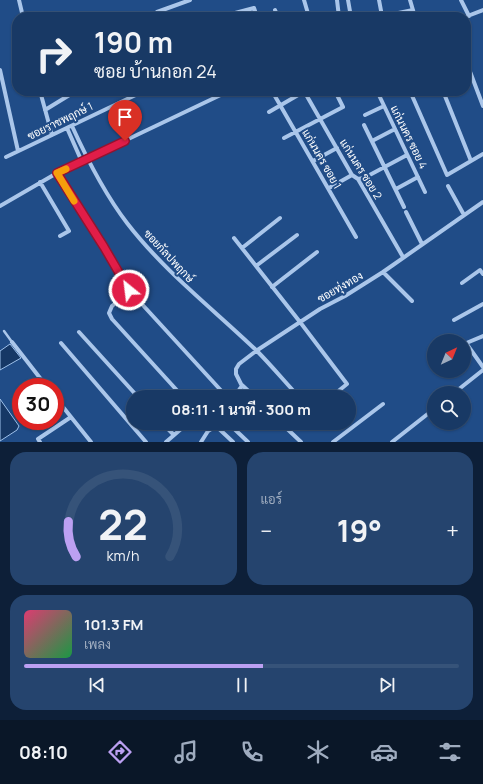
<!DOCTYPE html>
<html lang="th">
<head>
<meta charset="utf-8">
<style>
  :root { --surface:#183965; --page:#25446e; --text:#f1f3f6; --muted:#9facbf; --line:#365379; --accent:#bca0f2 }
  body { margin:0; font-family:Manrope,Sarabun,sans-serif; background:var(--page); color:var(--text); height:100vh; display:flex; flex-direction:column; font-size:15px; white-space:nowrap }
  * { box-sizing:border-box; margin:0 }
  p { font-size:13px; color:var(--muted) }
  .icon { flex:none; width:22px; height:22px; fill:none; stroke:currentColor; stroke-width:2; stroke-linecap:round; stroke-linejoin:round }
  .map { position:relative; height:442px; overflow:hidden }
  .side { display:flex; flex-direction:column; gap:10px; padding:10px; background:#0d1f38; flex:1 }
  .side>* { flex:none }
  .guide { position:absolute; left:12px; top:12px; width:459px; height:84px; border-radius:16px; box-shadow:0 1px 3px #0004,0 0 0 1px var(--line); background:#183965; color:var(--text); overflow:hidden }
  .needle { width:26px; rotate:43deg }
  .controls { position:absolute; left:427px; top:334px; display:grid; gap:8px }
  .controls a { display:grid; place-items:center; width:44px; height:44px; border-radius:50%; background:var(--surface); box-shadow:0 1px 3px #0004,0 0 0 1px var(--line); font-size:20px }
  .speed { position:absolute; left:12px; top:378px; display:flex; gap:8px; font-size:20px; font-weight:700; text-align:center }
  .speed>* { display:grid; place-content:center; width:52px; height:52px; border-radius:50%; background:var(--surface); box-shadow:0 1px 3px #0004,0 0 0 1px var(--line); line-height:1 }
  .speed .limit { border:6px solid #d22; background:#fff; color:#111 }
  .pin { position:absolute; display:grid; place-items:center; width:34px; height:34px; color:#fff; margin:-41px -17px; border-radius:50% 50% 50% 0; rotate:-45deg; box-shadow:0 0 4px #0007 }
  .pin .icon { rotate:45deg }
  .me { position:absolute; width:44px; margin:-22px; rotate:331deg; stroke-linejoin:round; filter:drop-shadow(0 0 3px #0008) }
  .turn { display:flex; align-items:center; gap:14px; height:84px; padding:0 16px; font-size:18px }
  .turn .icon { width:52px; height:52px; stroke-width:2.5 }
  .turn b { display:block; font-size:28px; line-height:34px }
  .big { font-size:30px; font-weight:700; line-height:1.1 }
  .side .tile { flex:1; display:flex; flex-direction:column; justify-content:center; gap:6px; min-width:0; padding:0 14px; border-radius:16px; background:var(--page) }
  .side .dial { align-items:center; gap:0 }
  .dial svg { height:104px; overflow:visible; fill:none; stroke:var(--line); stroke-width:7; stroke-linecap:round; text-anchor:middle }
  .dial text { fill:var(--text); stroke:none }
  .song { display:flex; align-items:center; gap:12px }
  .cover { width:48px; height:48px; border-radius:6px; background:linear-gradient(135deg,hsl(340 70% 55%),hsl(140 70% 35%)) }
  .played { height:4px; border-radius:2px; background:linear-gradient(90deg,var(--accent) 55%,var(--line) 55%) }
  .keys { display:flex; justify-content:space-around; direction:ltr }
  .heat { display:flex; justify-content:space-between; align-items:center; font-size:22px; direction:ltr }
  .side .tiles { flex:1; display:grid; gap:10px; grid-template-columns:1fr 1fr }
  .tile:last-child { grid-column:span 2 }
  .trip { position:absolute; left:126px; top:390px; width:230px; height:40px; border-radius:20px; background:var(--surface); box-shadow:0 1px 3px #0004,0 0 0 1px var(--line); font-weight:700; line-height:40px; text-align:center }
  .tab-bar { display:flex; height:64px; justify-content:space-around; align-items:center; background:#0a1728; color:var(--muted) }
  .tab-bar .icon { width:28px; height:28px }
  .tab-bar .on { color:var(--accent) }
  .tab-bar b { font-size:18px; color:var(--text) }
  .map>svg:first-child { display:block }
  .water { fill:#163866; stroke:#9ec1eb }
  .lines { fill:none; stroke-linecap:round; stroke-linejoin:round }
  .lane { stroke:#aac6ea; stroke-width:2.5 }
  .street { stroke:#aac6ea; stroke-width:4 }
  .route-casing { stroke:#92132f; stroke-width:10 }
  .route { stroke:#e11d48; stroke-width:7 }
  .slow { stroke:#f59e0b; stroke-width:7 }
  .labels { text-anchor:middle; stroke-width:4; stroke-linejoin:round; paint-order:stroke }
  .street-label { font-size:11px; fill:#fff; stroke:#204c87 }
</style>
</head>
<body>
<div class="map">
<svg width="483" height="442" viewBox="0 0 483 442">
  <rect width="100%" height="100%" fill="#204c87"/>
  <path class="water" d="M10 344 21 358 0 370V351Z
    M0 399 19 426 17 430 0 441Z"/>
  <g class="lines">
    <path class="lane" d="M4 331 12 342"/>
    <path class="street" d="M19 0 23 17
      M304 0 309 17
      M337 0 339 17
      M348 0 351 17
      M379 0 382 16
      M410 0 415 17
      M461 0 469 16
      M275 10 278 17
      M157 12 190 0
      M220 17 254 8 257 17
      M379 17 413 10
      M465 17 483 10
      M466 61 483 106
      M0 70 18 151
      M40 91 52 135
      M272 91 356 237
      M304 91 352 175 358 179 403 257
      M377 91 425 192
      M410 91 447 175 483 154
      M443 91 471 161
      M45 110 76 91
      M269 112 305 91
      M365 115 384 106
      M364 125 404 207
      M72 126C87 159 104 193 127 223 164 271 212 308 256 350 271 365 285 382 299 397
      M67 128 82 162
      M284 138 343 107 335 91
      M372 141 395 129
      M6 157 144 91
      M313 161 337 148
      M57 173 129 287 128 293 112 306 109 313 112 319 183 397
      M358 179 364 178 407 155
      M40 182 69 231 60 236
      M448 186 464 215
      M329 188 352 175
      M396 189 418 177
      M0 206 57 173 229 91
      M406 212 422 244
      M234 238 300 322 347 384 331 397
      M242 248 280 218
      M256 266 297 235
      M383 272 412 301
      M462 283 480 270 483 274
      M272 287 317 252
      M129 290 227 397
      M454 320 483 304
      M79 332 138 397
      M12 342 47 387
      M61 343 146 442
      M466 343 483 367
      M464 344 483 336
      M242 385 255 397
      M454 393 483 370
      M55 397 91 442
      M230 397 239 390 242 386 236 374V369L239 364 256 351 320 309 345 296 383 272 483 202
      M162 423 174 435
      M228 423 248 442
      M281 423 301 442
      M216 426 233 442
      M40 442 38 439 71 417
      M166 442 188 423
      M201 442 208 431 221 423
      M333 442 383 404
      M392 442 434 409"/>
  </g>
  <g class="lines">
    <defs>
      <path id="route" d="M125 141 57 173 104 247 129 290"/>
    </defs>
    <use href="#route" class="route-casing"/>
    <use href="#route" class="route"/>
    <path class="slow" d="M66 169 57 173 74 201"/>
  </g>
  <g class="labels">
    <g class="street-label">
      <text transform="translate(60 121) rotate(-26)" y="4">ซอยราชพฤกษ์ 1</text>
      <text transform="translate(409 137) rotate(64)" y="4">แก่นนคร ซอย 4</text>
      <text transform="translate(322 159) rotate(60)" y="4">แก่นนคร ซอย 1</text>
      <text transform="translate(361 169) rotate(58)" y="4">แก่นนคร ซอย 2</text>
      <text transform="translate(169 256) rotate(47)" y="4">ซอยกัลปพฤกษ์</text>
      <text transform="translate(340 287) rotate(-30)" y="4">ซอยทุ่งทอง</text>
    </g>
  </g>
</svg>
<div class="controls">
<a><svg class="needle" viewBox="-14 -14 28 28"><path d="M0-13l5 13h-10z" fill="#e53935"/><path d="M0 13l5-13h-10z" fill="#9facbf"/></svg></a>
<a><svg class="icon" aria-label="search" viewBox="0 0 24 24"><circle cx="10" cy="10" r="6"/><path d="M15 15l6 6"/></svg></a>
</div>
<div class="speed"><div class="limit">30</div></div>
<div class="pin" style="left:125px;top:141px;background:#d93025"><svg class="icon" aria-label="arrive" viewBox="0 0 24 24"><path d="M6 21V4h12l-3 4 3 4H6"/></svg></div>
<svg class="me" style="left:129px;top:290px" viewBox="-20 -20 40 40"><circle r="17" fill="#e11d48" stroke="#fff" stroke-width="3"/><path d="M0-11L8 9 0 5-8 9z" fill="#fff"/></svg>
<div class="trip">08:11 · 1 นาที · 300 m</div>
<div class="guide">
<div class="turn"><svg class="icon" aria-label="right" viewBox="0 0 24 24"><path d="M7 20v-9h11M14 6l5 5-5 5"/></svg><div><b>190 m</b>ซอย บ้านกอก 24</div></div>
</div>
</div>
<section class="side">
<div class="tiles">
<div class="tile dial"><svg viewBox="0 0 100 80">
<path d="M14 69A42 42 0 1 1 86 69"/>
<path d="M14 69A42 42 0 0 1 8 42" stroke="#bca0f2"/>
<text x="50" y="56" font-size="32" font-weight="700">22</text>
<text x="50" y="72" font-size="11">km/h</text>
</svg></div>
<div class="tile"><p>แอร์</p>
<div class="heat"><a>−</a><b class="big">19°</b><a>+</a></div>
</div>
<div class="tile">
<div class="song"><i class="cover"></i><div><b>101.3 FM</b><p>เพลง</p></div></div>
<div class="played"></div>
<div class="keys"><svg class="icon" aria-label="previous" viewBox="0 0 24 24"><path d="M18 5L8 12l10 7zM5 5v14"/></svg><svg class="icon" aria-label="pause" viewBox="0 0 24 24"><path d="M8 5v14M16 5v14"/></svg><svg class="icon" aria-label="next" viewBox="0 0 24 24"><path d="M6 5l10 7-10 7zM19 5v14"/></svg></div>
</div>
</div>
</section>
<nav class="tab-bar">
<b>08:10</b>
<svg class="icon on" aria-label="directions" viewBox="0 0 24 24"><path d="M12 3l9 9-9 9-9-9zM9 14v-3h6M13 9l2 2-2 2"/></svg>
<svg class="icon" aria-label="music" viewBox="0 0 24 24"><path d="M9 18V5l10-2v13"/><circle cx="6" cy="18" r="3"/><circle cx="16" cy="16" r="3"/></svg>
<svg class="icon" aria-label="phone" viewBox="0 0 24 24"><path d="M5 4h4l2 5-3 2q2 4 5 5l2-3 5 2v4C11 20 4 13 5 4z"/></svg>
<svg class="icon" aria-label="climate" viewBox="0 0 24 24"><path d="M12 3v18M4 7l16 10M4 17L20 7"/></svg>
<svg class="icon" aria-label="car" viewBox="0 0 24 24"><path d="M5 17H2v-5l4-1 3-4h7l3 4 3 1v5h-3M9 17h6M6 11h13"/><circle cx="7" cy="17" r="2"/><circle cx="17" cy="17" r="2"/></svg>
<svg class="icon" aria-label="filters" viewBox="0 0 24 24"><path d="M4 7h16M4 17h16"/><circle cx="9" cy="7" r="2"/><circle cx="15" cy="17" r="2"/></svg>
</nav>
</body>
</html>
